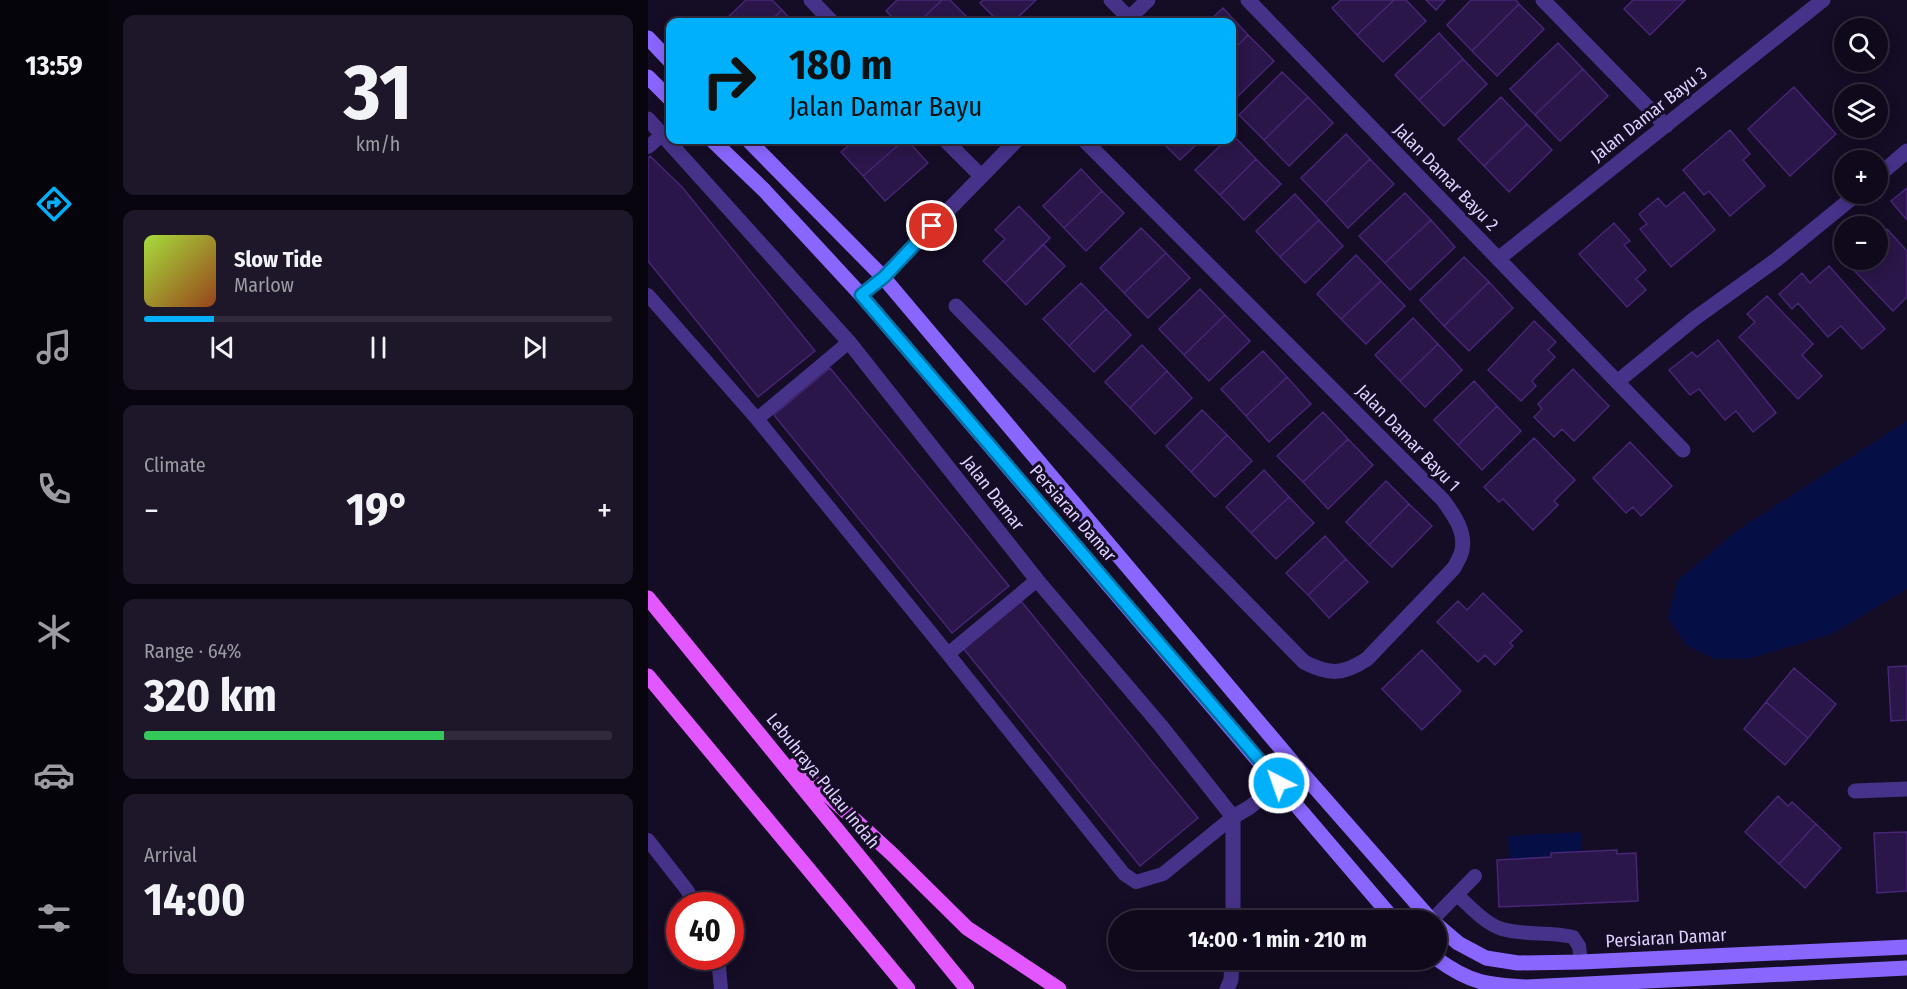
<!DOCTYPE html>
<html lang="en">
<head>
<meta charset="utf-8">
<style>
  :root { --surface:#10091c; --page:#1e1729; --text:#f1f3f6; --muted:#9c9aa3; --line:#302a3b; --accent:#00b0fb }
  body { margin:0; font-family:"Fira Sans Condensed",sans-serif; background:var(--page); color:var(--text); height:100vh; display:flex; flex-direction:column; font-size:22px; white-space:nowrap }
  * { box-sizing:border-box; margin:0 }
  p { font-size:20px; color:var(--muted) }
  .icon { flex:none; width:33px; height:33px; fill:none; stroke:currentColor; stroke-width:2; stroke-linecap:round; stroke-linejoin:round }
  .map { position:relative; flex:1; overflow:hidden }
  .panel { display:flex; flex-direction:column; gap:15px; padding:15px; background:#09050f; width:540px }
  .panel>* { flex:none }
  .banner { position:absolute; left:18px; top:18px; width:570px; height:126px; border-radius:12px; box-shadow:0 3px 15px #0003,0 0 0 2px var(--line); background:#00b0fb; color:#111; overflow:hidden }
  .fabs { position:absolute; left:1186px; top:18px; display:grid; gap:12px }
  .fabs a { display:grid; place-items:center; width:54px; height:54px; border-radius:50%; background:var(--surface); box-shadow:0 3px 15px #0003,0 0 0 2px var(--line); font-size:30px }
  .speed { position:absolute; left:18px; top:892px; display:flex; gap:12px; font-size:30px; font-weight:700; text-align:center }
  .speed>* { display:grid; place-content:center; width:78px; height:78px; border-radius:50%; background:var(--surface); box-shadow:0 3px 15px #0003,0 0 0 2px var(--line); line-height:1 }
  .speed .limit { border:9px solid #d22; background:#fff; color:#111 }
  .pin { position:absolute; display:grid; place-items:center; width:51px; height:51px; color:#fff; margin:-26px; border:3px solid #fff; border-radius:50%; box-shadow:0 2px 6px #0007 }
  .me { position:absolute; width:66px; margin:-33px; rotate:319deg; stroke-linejoin:round; filter:drop-shadow(0 0 4px #0008) }
  .turn { display:flex; align-items:center; gap:21px; height:126px; padding:0 24px; font-size:27px }
  .turn .icon { width:78px; height:78px; stroke-width:2.5 }
  .turn b { display:block; font-size:42px; line-height:51px }
  .big { font-size:45px; font-weight:700; line-height:1.1 }
  .panel .tile { flex:1; display:flex; flex-direction:column; justify-content:center; gap:9px; min-width:0; padding:0 21px; border-radius:12px; background:var(--page) }
  .panel .dial { align-items:center; gap:0 }
  .dial b { font-size:78px; line-height:1 }
  .song { display:flex; align-items:center; gap:18px }
  .cover { width:72px; height:72px; border-radius:9px; background:linear-gradient(135deg,hsl(80 70% 55%),hsl(20 70% 35%)) }
  .played { height:6px; border-radius:3px; background:linear-gradient(90deg,var(--accent) 15%,var(--line) 15%) }
  .keys { display:flex; justify-content:space-around; direction:ltr }
  .heat { display:flex; justify-content:space-between; align-items:center; font-size:33px; direction:ltr }
  .charge { height:9px; border-radius:4px; background:linear-gradient(90deg,#34c759 64%,var(--line) 0) }
  .trip { position:absolute; left:460px; top:910px; width:339px; height:60px; border-radius:30px; background:var(--surface); box-shadow:0 3px 15px #0003,0 0 0 2px var(--line); font-weight:700; line-height:60px; text-align:center }
  main { display:flex; flex:1; min-height:0 }
  .menu { display:flex; flex-direction:column; width:108px; justify-content:space-around; align-items:center; background:#06040b; color:var(--muted) }
  .menu .icon { width:42px; height:42px }
  .menu .selected { color:var(--accent) }
  .menu b { font-size:27px; color:var(--text) }
  .map>svg:first-child { display:block }
  .water { fill:#050f45 }
  .building { fill:#2a1648; stroke:#462676; stroke-width:1.5 }
  .lines { fill:none; stroke-linecap:round; stroke-linejoin:round }
  .lane { stroke:#473289; stroke-width:14 }
  .street { stroke:#473289; stroke-width:15 }
  .secondary { stroke:#8967ff; stroke-width:15 }
  .primary { stroke:#e257ff; stroke-width:15 }
  .route-casing { stroke:#0072a3; stroke-width:15 }
  .route { stroke:#00b0fb; stroke-width:10 }
  .labels { text-anchor:middle; stroke-width:6; stroke-linejoin:round; paint-order:stroke }
  .street-label { font-size:18px; fill:#dfd0ff; stroke:#150c25 }
</style>
</head>
<body>
<main>
<nav class="menu">
<b>13:59</b>
<svg class="icon selected" aria-label="directions" viewBox="0 0 24 24"><path d="M12 3l9 9-9 9-9-9zM9 14v-3h6M13 9l2 2-2 2"/></svg>
<svg class="icon" aria-label="music" viewBox="0 0 24 24"><path d="M9 18V5l10-2v13"/><circle cx="6" cy="18" r="3"/><circle cx="16" cy="16" r="3"/></svg>
<svg class="icon" aria-label="phone" viewBox="0 0 24 24"><path d="M5 4h4l2 5-3 2q2 4 5 5l2-3 5 2v4C11 20 4 13 5 4z"/></svg>
<svg class="icon" aria-label="climate" viewBox="0 0 24 24"><path d="M12 3v18M4 7l16 10M4 17L20 7"/></svg>
<svg class="icon" aria-label="car" viewBox="0 0 24 24"><path d="M5 17H2v-5l4-1 3-4h7l3 4 3 1v5h-3M9 17h6M6 11h13"/><circle cx="7" cy="17" r="2"/><circle cx="17" cy="17" r="2"/></svg>
<svg class="icon" aria-label="filters" viewBox="0 0 24 24"><path d="M4 7h16M4 17h16"/><circle cx="9" cy="7" r="2"/><circle cx="15" cy="17" r="2"/></svg>
</nav>
<section class="panel">
<div class="tile dial"><b>31</b><p>km/h</p></div>
<div class="tile">
<div class="song"><i class="cover"></i><div><b>Slow Tide</b><p>Marlow</p></div></div>
<div class="played"></div>
<div class="keys"><svg class="icon" aria-label="previous" viewBox="0 0 24 24"><path d="M18 5L8 12l10 7zM5 5v14"/></svg><svg class="icon" aria-label="pause" viewBox="0 0 24 24"><path d="M8 5v14M16 5v14"/></svg><svg class="icon" aria-label="next" viewBox="0 0 24 24"><path d="M6 5l10 7-10 7zM19 5v14"/></svg></div>
</div>
<div class="tile"><p>Climate</p>
<div class="heat"><a>−</a><b class="big">19°</b><a>+</a></div>
</div>
<div class="tile"><p>Range · 64%</p><b class="big">320 km</b><div class="charge"></div></div>
<div class="tile"><p>Arrival</p><b class="big">14:00</b></div>
</section>
<div class="map">
<svg width="1259" height="989" viewBox="0 0 1259 989">
  <rect width="100%" height="100%" fill="#150c25"/>
  <path class="water" d="M1259 421V589L1184 634 1103 658 1066 659 1038 645 1020 618 1030 580 1090 530Z
    M933 832 934 856 861 859 860 836Z"/>
  <path class="building" d="M98 0H124L134 10 121 22H75Z
    M249 0H294L271 22H249L238 11Z
    M294 0H302L320 18 315 22H271Z
    M335 0H388L365 22H351L332 3Z
    M693 0H746L709 35 684 8Z
    M746 0H758L778 21 735 62 709 35Z
    M778 0H797L788 10Z
    M823 0H868L871 4 824 51 799 25Z
    M985 0H1037L1002 35 976 9Z
    M871 4 896 29 849 76 824 51Z
    M575 8 600 35 584 51V22H560Z
    M134 10 145 22H121Z
    M791 33 815 59 771 100 747 75Z
    M600 35 626 61 584 102V51Z
    M910 43 935 69 887 115 862 89Z
    M815 59 839 84 796 126 771 100Z
    M935 69 960 96 912 141 887 115Z
    M634 72 660 97 616 140 591 115Z
    M1146 87 1188 134 1142 176 1100 129Z
    M660 97 685 123 641 166 616 140Z
    M853 97 879 124 836 166 810 139Z
    M879 124 904 150 861 192 836 166Z
    M1082 130 1102 154 1095 160 1117 186 1082 216 1061 191 1056 195 1035 170Z
    M584 134 608 159 572 195 547 170 578 140H584Z
    M698 134 722 159 677 203 653 178Z
    M207 140H256L215 176 193 152Z
    M256 140H259L280 163 237 201 215 176Z
    M512 140H553L532 160Z
    M2 156 34 187 167 351 110 397 0 261V158Z
    M608 159 633 184 596 220 572 195Z
    M722 159 746 184 700 228 677 203Z
    M433 169 454 191 416 228 395 206Z
    M1259 188V220L1243 201Z
    M454 191 476 213 438 251 416 228Z
    M1036 192 1067 230 1023 267 992 229 999 224 991 214 1010 198 1018 207Z
    M757 193 783 220 737 263 711 236Z
    M647 194 671 220 632 257 608 231Z
    M371 206 402 238 357 283 335 261 357 239 347 230Z
    M671 220 695 246 657 283 632 257Z
    M783 220 807 247 762 290 737 263Z
    M966 223 982 241 976 245 998 270 988 279 998 290 979 307 931 254Z
    M493 228 518 253 476 293 452 268Z
    M1239 229 1259 251V297L1245 311 1199 263 1202 260H1230V238Z
    M395 244 417 266 378 305 357 283Z
    M518 253 542 278 500 318 476 293Z
    M708 255 733 281 693 319 669 294Z
    M816 257 841 282 796 326 772 300Z
    M1181 266 1237 329 1214 349 1193 326 1180 337 1150 303 1144 309 1131 294 1154 273 1162 283Z
    M733 281 757 306 718 344 693 319Z
    M841 282 865 308 821 351 796 326Z
    M433 283 458 309 421 346 395 319Z
    M552 289 577 315 536 355 511 329Z
    M1119 296 1165 344 1154 355 1174 376 1150 399 1091 337 1107 322 1099 314Z
    M458 309 483 335 446 372 421 346Z
    M577 315 602 341 561 381 536 355Z
    M765 318 790 344 752 381 727 355Z
    M886 321 908 342 900 350 907 357 884 381 888 386 873 401 840 370Z
    M1070 340 1128 413 1105 432 1088 411 1077 420 1051 389 1042 395 1021 370 1044 352 1049 357Z
    M790 344 814 370 777 407 752 381Z
    M494 345 519 371 482 408 457 382Z
    M615 351 639 377 598 416 573 389Z
    M182 368 361 586 304 633 126 415Z
    M925 369 961 406 926 441 914 429 906 437 886 417 894 409 890 404Z
    M519 371 544 398 507 434 482 408Z
    M639 377 663 404 621 442 598 416Z
    M826 381 849 406 810 445 786 420Z
    M849 406 873 431 834 470 810 445Z
    M554 410 579 435 543 472 518 446Z
    M675 412 700 439 655 482 629 456Z
    M579 435 604 461 567 497 543 472Z
    M886 438 927 480 906 501 910 505 885 530 855 499 851 502 836 487Z
    M700 439 725 465 680 509 655 482Z
    M982 442 1024 486 993 516 985 507 978 513 945 478Z
    M616 470 641 497 603 533 578 507Z
    M738 481 761 504 721 545 698 522Z
    M641 497 666 523 628 559 603 533Z
    M761 504 784 526 744 567 721 545Z
    M677 536 698 559 660 595 638 573Z
    M698 559 720 582 681 618 660 595Z
    M835 593 874 631 862 643 865 646 847 665 837 655 830 662 789 622 810 601 819 610Z
    M373 601 550 818 492 866 315 648Z
    M774 650 813 691 774 730 734 689Z
    M1259 666V720L1243 721 1240 667Z
    M1146 668 1188 704 1160 738 1118 702Z
    M1118 702 1160 738 1137 765 1096 729Z
    M1130 796 1140 806 1144 802 1168 824 1131 864 1097 832Z
    M1168 824 1193 848 1157 888 1131 864Z
    M1259 832V891L1229 893 1226 833Z
    M969 850V854L988 853 990 901 851 907 849 860 903 857V853Z"/>
  <g class="lines">
    <path class="lane" d="M0 147 15 134
      M0 295 109 419 300 654 476 874 488 882 515 874 585 817
      M109 419 201 342
      M300 654 389 580
      M0 840 39 890 48 906
      M809 895C822 906 837 924 854 929 877 936 902 931 925 937L931 946 933 962
      M783 921 827 876
      M70 957 73 989"/>
    <path class="street" d="M163 0 184 22
      M463 0 481 18
      M600 0 1035 450
      M895 0 1018 126
      M477 22 500 0
      M0 119 201 342 389 580 513 726 585 817V921
      M297 140 333 176
      M1230 176 1259 151
      M850 259 1175 0
      M213 295 235 277 369 140
      M308 306 656 662C681 675 695 675 719 659L806 568C809 562 813 556 814 550 818 531 805 514 795 500L436 140
      M969 382 1046 319 1128 260 1209 194
      M1207 791 1259 789
      M585 817 602 807 631 783
      M579 989 583 980 584 960"/>
    <path class="secondary" d="M0 38 22 61
      M0 77 22 99
      M64 140 116 190 213 295 747 921
      M100 140 235 277 647 765 784 921
      M789 925 810 943 838 958 870 963 933 962 1259 947
      M789 959C822 983 839 985 879 987L1259 968"/>
    <path class="primary" d="M0 598 319 989
      M0 676 260 989
      M147 765 245 855 319 928 411 989"/>
  </g>
  <g class="lines">
    <defs>
      <path id="route" d="M284 226 236 277 213 295 631 783"/>
    </defs>
    <use href="#route" class="route-casing"/>
    <use href="#route" class="route"/>
  </g>
  <g class="labels">
    <g class="street-label">
      <text transform="translate(1001 114) rotate(-38)" y="6">Jalan Damar Bayu 3</text>
      <text transform="translate(798 177) rotate(46)" y="6">Jalan Damar Bayu 2</text>
      <text transform="translate(760 438) rotate(46)" y="6">Jalan Damar Bayu 1</text>
      <text transform="translate(345 493) rotate(52)" y="6">Jalan Damar</text>
      <text transform="translate(425 513) rotate(49)" y="6">Persiaran Damar</text>
      <text transform="translate(175 781) rotate(51)" y="6">Lebuhraya Pulau Indah</text>
      <text transform="translate(1018 938) rotate(-3)" y="6">Persiaran Damar</text>
    </g>
  </g>
</svg>
<div class="fabs">
<a><svg class="icon" aria-label="search" viewBox="0 0 24 24"><circle cx="10" cy="10" r="6"/><path d="M15 15l6 6"/></svg></a>
<a><svg class="icon" aria-label="layers" viewBox="0 0 24 24"><path d="M12 4l9 5-9 5-9-5zM3 14l9 5 9-5"/></svg></a>
<a>+</a>
<a>−</a>
</div>
<div class="speed"><div class="limit">40</div></div>
<div class="pin" style="left:284px;top:226px;background:#d93025"><svg class="icon" aria-label="arrive" viewBox="0 0 24 24"><path d="M6 21V4h12l-3 4 3 4H6"/></svg></div>
<svg class="me" style="left:631px;top:783px" viewBox="-20 -20 40 40"><circle r="17" fill="#00b0fb" stroke="#fff" stroke-width="3"/><path d="M0-11L8 9 0 5-8 9z" fill="#fff"/></svg>
<div class="trip">14:00 · 1 min · 210 m</div>
<div class="banner">
<div class="turn"><svg class="icon" aria-label="right" viewBox="0 0 24 24"><path d="M7 20v-9h11M14 6l5 5-5 5"/></svg><div><b>180 m</b>Jalan Damar Bayu</div></div>
</div>
</div>
</main>
</body>
</html>
